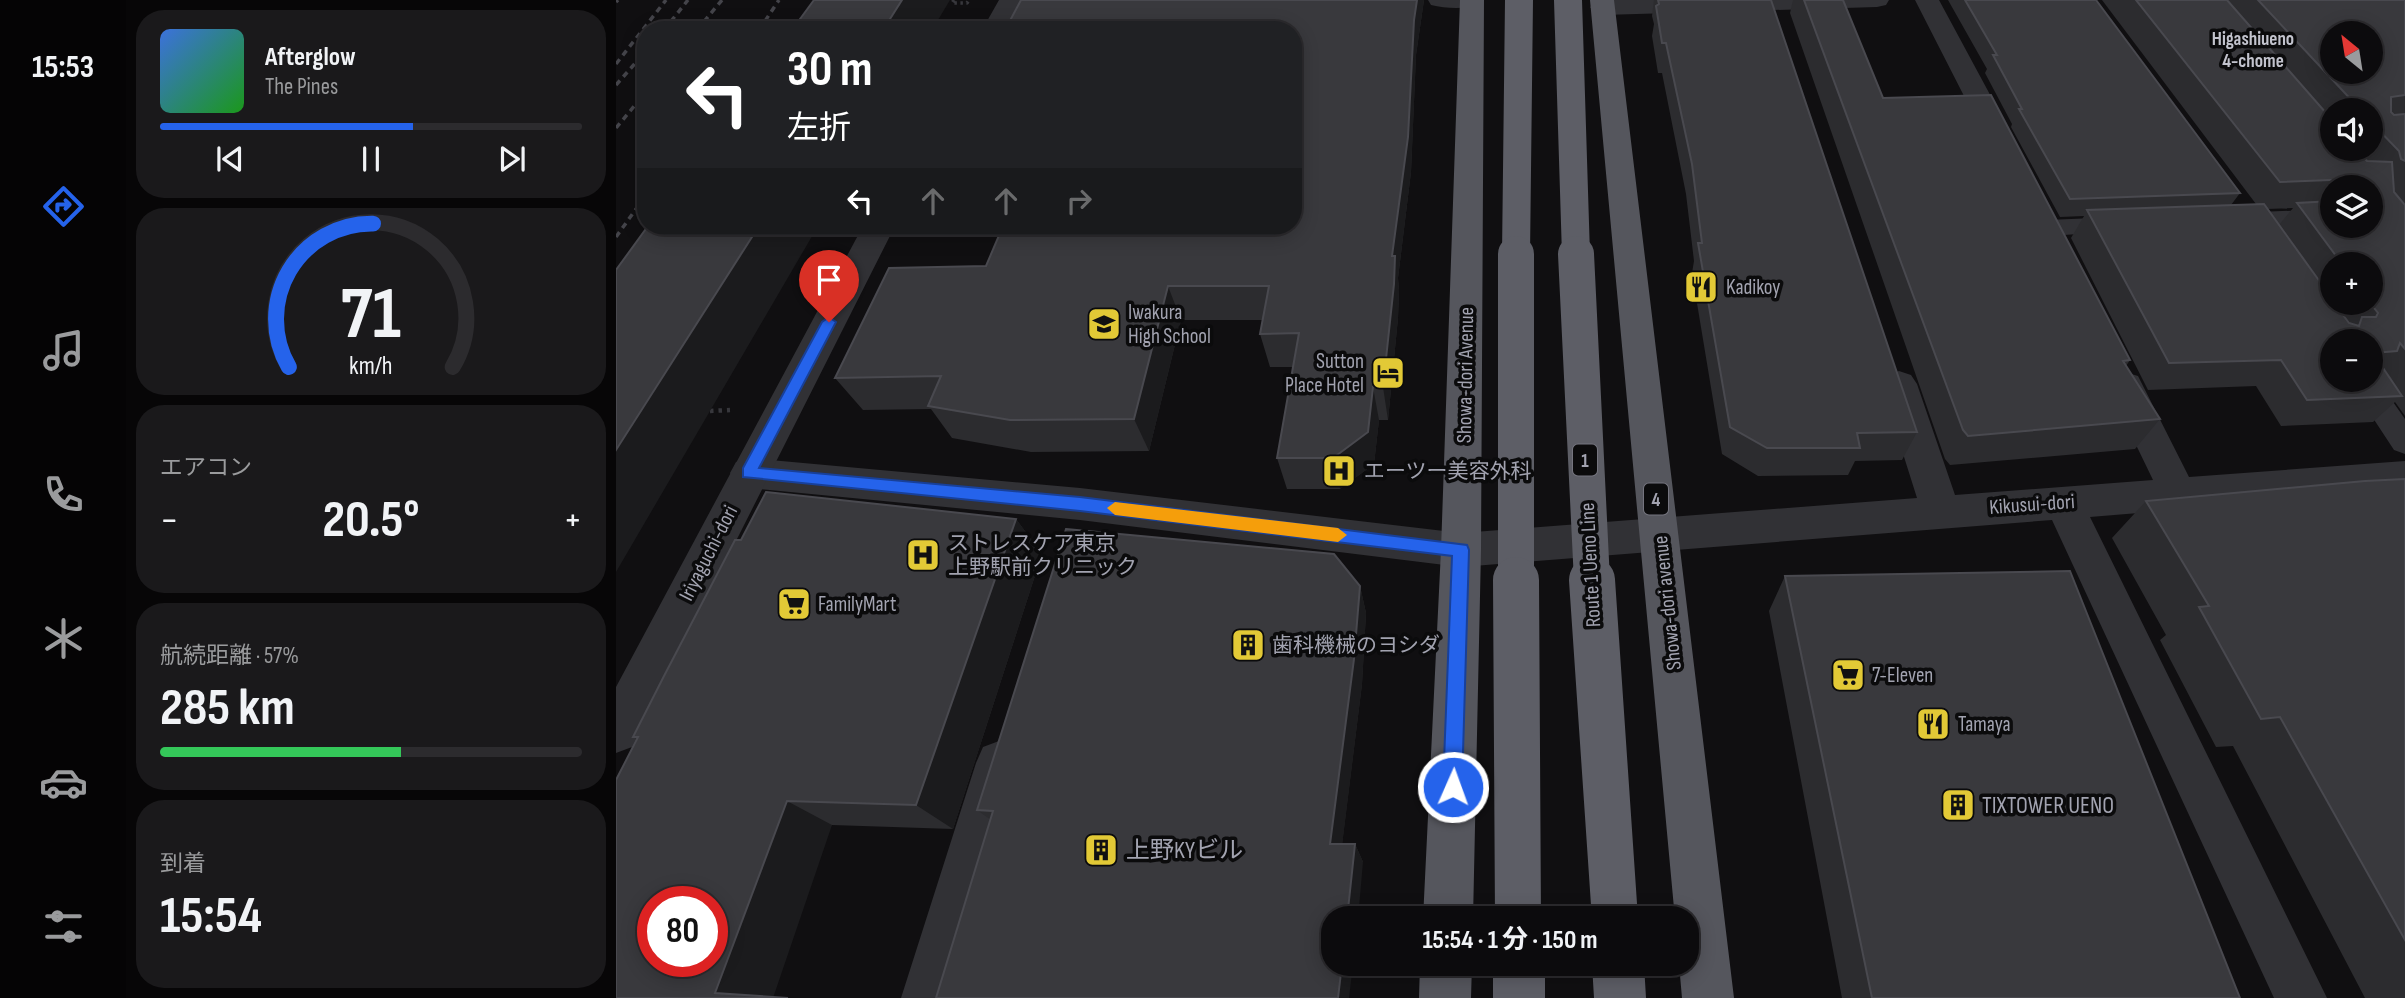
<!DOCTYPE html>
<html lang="ja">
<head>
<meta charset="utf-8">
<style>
  :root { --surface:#0c0b0d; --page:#1a191b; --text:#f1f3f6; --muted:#9a9b9d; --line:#2c2b2e; --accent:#2563eb }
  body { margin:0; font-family:"Sofia Sans Condensed","Noto Sans JP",sans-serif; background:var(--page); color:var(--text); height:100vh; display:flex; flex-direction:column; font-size:26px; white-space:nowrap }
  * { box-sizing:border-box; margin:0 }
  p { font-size:23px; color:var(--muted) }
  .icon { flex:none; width:38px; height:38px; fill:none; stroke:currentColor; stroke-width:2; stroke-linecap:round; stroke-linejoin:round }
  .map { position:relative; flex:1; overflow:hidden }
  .sheet { display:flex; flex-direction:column; gap:10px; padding:10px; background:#070607; width:490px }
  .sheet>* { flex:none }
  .hud { position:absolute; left:21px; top:21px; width:665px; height:214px; border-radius:28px; box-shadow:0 4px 18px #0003,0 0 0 2px var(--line); background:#202124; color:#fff; overflow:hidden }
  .needle { width:46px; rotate:330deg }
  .buttons { position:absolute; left:1704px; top:21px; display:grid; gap:14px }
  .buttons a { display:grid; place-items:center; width:63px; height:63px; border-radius:50%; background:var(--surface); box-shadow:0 4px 18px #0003,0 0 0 2px var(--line); font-size:35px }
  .speed { position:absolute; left:21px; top:886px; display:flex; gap:14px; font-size:35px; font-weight:700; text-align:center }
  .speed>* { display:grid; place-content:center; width:91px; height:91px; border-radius:50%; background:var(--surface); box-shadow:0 4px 18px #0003,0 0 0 2px var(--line); line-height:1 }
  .speed .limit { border:10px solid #d22; background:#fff; color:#111 }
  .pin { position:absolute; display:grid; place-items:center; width:60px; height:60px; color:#fff; margin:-72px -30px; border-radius:50% 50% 50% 0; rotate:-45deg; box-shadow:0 0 7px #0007 }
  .pin .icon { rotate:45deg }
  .me { position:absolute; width:77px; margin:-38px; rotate:2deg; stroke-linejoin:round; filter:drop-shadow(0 0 5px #0008) }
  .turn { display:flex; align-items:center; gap:24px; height:147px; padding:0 35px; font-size:32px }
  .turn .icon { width:91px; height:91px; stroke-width:2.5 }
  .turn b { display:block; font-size:49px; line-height:60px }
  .lanes { display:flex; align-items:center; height:66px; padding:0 35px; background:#0003; justify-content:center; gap:35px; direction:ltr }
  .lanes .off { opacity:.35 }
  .big { font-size:52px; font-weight:700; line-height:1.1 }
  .sheet .tile { flex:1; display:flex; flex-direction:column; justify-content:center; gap:10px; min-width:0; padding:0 24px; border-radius:28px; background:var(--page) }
  .sheet .dial { align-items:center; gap:0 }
  .dial svg { height:182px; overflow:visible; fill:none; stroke:var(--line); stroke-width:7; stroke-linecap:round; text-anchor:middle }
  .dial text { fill:var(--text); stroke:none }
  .song { display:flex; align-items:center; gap:21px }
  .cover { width:84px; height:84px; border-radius:10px; background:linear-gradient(135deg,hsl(220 70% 55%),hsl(120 70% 35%)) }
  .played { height:7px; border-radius:4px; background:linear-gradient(90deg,var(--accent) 60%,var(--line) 60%) }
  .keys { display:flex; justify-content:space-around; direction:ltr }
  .heat { display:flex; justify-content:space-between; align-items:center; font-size:38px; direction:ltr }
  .charge { height:10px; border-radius:5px; background:linear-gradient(90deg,#34c759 57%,var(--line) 0) }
  .trip { position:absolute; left:705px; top:906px; width:378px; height:70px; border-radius:28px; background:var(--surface); box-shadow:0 4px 18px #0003,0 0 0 2px var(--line); font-weight:700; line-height:70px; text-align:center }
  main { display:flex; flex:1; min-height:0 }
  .tab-bar { display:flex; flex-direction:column; width:126px; justify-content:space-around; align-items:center; background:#050405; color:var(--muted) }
  .tab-bar .icon { width:49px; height:49px }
  .tab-bar .on { color:var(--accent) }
  .tab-bar b { font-size:32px; color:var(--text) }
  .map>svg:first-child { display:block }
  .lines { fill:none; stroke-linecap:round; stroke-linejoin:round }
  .path { stroke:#37373c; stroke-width:4.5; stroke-dasharray:3.5 5; stroke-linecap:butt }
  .service { fill:#313135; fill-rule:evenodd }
  .minor { fill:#313135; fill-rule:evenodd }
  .tertiary { fill:#313135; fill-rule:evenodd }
  .trunk { fill:#55565d; fill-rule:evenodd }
  .motorway { fill:#5d5e66; fill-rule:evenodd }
  .rail { stroke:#44444a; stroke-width:3.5; stroke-dasharray:6 5; stroke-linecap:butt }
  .path-bridge { stroke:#37373c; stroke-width:3.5; stroke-dasharray:2.5 3.5; stroke-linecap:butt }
  .motorway-bridge-far2 { stroke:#5d5e66; stroke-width:28 }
  .motorway-bridge-far1 { stroke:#5d5e66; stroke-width:36 }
  .motorway-bridge { stroke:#5d5e66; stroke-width:46 }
  .wall { fill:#2c2c2f; fill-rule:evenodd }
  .shaded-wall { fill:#1b1b1d }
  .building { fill:#39393d; stroke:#49494f; stroke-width:2; fill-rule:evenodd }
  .route { fill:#2563eb; stroke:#184099; stroke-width:2 }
  .slow { fill:#f59e0b }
  .labels { text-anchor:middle; stroke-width:7; stroke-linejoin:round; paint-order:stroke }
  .far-neighbourhood-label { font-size:19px; font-weight:bold; fill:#c2c3cd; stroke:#0b0b0c }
  .shield { fill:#0b0b0c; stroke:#75757f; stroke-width:2 }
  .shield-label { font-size:19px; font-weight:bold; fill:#a2a3b0 }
  .poi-label { font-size:21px; fill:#a2a3b0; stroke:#0b0b0c; text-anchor:start }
  .street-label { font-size:21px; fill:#a2a3b0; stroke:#0b0b0c }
  .near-poi-label { font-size:24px; fill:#a2a3b0; stroke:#0b0b0c; text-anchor:start }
</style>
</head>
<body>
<main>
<nav class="tab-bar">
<b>15:53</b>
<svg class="icon on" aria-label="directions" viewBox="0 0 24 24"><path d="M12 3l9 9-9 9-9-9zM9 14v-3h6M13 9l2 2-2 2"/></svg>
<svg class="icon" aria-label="music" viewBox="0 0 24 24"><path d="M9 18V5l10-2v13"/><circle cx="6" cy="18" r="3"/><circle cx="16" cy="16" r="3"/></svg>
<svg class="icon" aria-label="phone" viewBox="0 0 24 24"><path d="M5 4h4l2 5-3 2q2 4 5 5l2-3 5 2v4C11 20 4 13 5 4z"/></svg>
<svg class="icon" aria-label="climate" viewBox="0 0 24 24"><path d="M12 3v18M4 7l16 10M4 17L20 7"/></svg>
<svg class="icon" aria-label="car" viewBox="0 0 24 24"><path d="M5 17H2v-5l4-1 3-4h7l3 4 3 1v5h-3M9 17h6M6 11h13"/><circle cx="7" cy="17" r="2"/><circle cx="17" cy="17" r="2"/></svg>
<svg class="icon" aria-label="filters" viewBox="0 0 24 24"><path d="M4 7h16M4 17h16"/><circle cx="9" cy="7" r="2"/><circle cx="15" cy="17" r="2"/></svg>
</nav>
<section class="sheet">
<div class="tile">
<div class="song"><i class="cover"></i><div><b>Afterglow</b><p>The Pines</p></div></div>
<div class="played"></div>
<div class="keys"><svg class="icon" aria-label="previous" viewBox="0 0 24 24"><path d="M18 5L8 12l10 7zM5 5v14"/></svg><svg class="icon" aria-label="pause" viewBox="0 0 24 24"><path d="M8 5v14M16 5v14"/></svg><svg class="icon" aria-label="next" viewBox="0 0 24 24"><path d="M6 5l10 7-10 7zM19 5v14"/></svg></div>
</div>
<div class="tile dial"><svg viewBox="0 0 100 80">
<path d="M14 69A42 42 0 1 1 86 69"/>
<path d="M14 69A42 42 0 0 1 51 6" stroke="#2563eb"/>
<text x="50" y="56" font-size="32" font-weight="700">71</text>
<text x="50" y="72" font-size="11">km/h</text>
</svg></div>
<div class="tile"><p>エアコン</p>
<div class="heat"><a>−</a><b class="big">20.5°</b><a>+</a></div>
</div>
<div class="tile"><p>航続距離 · 57%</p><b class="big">285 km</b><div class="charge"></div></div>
<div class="tile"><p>到着</p><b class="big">15:54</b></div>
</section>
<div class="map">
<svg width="1789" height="998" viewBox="0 0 1789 998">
  <rect width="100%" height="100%" fill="#100f11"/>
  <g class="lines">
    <path class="path" d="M94 411 114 410"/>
    <path class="service" d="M1717 209V225L1618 229 1609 227 1605 221 1609 215 1618 213Z
      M1503 217 1512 219 1516 225 1512 231 1431 236 1422 234 1418 228 1422 222 1431 220Z
      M1756 372 1789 419V454L1778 450 1732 380H1755Z"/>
    <path class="minor" d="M812 0H868L865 5C849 9 831 9 815 5Z
      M985 0H1273L1270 5 1261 7 987 15 978 12 974 7Z
      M1299 0H1323L1399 141 1395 147 1385 150 1375 147 1371 141Z
      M1283 371 1295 375 1301 384 1339 495 1537 480 1491 385 1496 376 1509 372 1522 376 1573 477 1789 461V491L1474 517 1711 998H1658L1436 520 845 567 464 520 133 488 120 484 114 473 120 462 133 458 464 488 845 533 1301 498 1265 384 1271 375Z
      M383 741 399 747 406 763 337 998H285L360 763 367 747Z"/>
    <path class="tertiary" d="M383 0H407L392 30H366Z
      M247 226H279L16 747 0 753V687Z"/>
    <path class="trunk" d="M844 0H868L865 550 857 919H807L825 550Z
      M974 0H998L1118 998H1066L1063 964H1071V919H1059Z
      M804 964H856L855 998H803Z"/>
    <path class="motorway" d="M877 964H929V998H877Z
      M976 964H1028L1030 998H978Z"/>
    <path class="rail" d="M0 2 2 0
      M48 30 72 0
      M81 30 106 0
      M143 30 163 0
      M0 64 50 0
      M0 85 30 51
      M0 128 30 92
      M0 237 30 195"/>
    <path class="path-bridge" d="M338 0 336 3H351L353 0"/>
    <path class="motorway-bridge-far2" d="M952 0 960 255
      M900 255 903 0"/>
    <path class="motorway-bridge-far1" d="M960 254 976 581
      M900 581V254"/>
    <path class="motorway-bridge" d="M900 580 902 919
      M976 580 999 919"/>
  </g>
  <path class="wall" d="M405 0H808L800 55 795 172 782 278 783 290 782 318 772 420H763L758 464 724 489H671L661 458 677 367H654L644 334 647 320H565L533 451 415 452 336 438 315 409 247 410 219 378 370 266 677 226Z
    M1038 0H1155L1301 432 1286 460 1239 461 1232 475 1142 476 1106 454 1076 273 1078 261 1070 194 1046 73H1042L1036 36 1038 24 1036 16Z
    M1177 0H1227L1267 98 1514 360 1510 366 1544 419 1519 449 1334 465 1329 459 1174 13Z
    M1332 0H1480L1624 193 1615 205 1640 204 1486 0H1789V416L1779 402 1757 422 1665 426 1640 386 1532 390 1455 238 1468 216 1444 217 1395 127 1396 124 1369 73 1371 69ZM1717 110H1755V149H1717ZM1717 187H1755L1717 226ZM1677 208 1663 225 1651 209ZM1717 264H1755V303H1717Z
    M1789 479V998H1749L1617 746 1600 747 1544 640 1550 635 1496 538 1530 501Z
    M400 519 426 554 337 829 216 825 0 998 21 739 17 737 125 540Z
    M1169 576 1624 998H1226L1153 611Z
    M744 586 750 613 746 684 726 844H739L747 862 375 820 361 810Z"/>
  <path class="shaded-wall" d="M286 0H334L316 30H267Z
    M801 0H808L800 55 795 172 782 278 783 290 782 318 772 420 767 387 776 256 798 20Z
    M143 226H202L0 572V450Z
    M552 286 565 320 533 451 518 419Z
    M757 387 763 420 758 464 724 489 717 458Z
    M400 519 426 554 337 829 300 805Z
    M744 586 750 613 746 684 724 862 714 844Z
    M171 801 216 825 157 998 99 993Z
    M739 844 747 862 742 919H731Z
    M726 964H737L733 998H722Z"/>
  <path class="building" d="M198 0H286L267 30H176Z
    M405 0H801L798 20 792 137 776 256H779L778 284 767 387H757L752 432 717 458H661L683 333 644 334 653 286H552L518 419 394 420 312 406 325 376 219 378 273 268 370 266 387 226H677V30H389Z
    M1042 0H1155L1301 432 1241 433 1244 448H1151L1114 427 1082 243H1086L1076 164 1050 43H1046L1040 6 1043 4Z
    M1188 0H1227L1267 98 1375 95 1514 360 1507 361 1544 419 1352 436 1347 430Z
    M1349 0H1480L1624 193 1454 199 1403 109H1406L1377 55H1381Z
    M1520 0H1611L1717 121V149H1740L1751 161 1776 162 1778 192 1789 205V349L1784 343 1781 351 1757 353 1786 396 1691 400 1665 360 1553 363 1471 210 1648 204 1717 300V303H1718L1733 323 1743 326 1746 317H1760L1762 313 1754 303 1755 264H1726L1681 203 1717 201V226H1755V187H1742L1743 181 1740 179 1664 182ZM1717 341H1755V380H1717Z
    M1642 0H1789V95L1775 97V112L1778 115 1789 114V161L1785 159 1783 151 1755 122V110H1741V106ZM1717 33H1755V72H1717Z
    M32 226H143L0 450V270Z
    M1789 479V940L1664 717 1645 719 1583 607 1593 606 1530 501 1749 481Z
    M150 492 400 519 300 805 171 801 99 993 172 998H0V780L22 737H17L48 676 119 540H125ZM37 901H96V961H37Z
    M450 529 718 554 744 586 738 659 714 844H739L731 919H718V964H726L722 998H320L377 811 361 810Z
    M1454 571 1624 998H1256L1169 576Z"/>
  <path class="route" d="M213 317 220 322 143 468 464 497 851 545 853 550 846 787 843 794 837 797 830 794 827 787 836 556 464 511 127 477V468L206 322Z"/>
  <path class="slow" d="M499 502 722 528 731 535 722 542 499 515 491 508Z"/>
  <defs>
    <symbol id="restaurant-square" viewBox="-11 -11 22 22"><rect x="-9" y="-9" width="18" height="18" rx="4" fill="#e2c936" stroke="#0b0b0c"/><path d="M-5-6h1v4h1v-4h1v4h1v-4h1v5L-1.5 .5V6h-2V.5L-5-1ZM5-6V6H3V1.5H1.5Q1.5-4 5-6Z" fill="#111"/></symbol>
    <symbol id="school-square" viewBox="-11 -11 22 22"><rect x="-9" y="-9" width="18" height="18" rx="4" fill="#e2c936" stroke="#0b0b0c"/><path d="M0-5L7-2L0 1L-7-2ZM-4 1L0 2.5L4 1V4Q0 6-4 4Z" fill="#111"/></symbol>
    <symbol id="hotel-square" viewBox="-11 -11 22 22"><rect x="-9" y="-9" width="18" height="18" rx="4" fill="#e2c936" stroke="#0b0b0c"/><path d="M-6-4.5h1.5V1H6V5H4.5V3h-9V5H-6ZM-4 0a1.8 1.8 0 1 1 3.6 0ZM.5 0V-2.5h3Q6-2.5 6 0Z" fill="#111"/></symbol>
    <symbol id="hospital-square" viewBox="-11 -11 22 22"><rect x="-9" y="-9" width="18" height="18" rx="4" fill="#e2c936" stroke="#0b0b0c"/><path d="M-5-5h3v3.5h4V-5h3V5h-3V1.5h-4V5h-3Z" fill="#111"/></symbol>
    <symbol id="supermarket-square" viewBox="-11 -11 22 22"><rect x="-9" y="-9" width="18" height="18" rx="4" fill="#e2c936" stroke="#0b0b0c"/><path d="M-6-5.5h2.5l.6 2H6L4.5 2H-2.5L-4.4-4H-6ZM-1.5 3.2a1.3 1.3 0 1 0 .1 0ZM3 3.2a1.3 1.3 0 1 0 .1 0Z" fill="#111"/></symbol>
    <symbol id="building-square" viewBox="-11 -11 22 22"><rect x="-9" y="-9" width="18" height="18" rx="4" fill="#e2c936" stroke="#0b0b0c"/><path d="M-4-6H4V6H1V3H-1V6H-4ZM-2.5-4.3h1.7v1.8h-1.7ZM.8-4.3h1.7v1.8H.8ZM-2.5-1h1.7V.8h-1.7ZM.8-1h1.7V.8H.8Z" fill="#111"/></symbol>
  </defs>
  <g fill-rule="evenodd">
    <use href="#restaurant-square" x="1066" y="268" width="38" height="38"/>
    <use href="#school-square" x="469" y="305" width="38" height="38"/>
    <use href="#hotel-square" x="753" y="354" width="38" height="38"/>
    <use href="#hospital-square" x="704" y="452" width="38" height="38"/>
    <use href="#hospital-square" x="288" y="536" width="38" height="38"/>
    <use href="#supermarket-square" x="159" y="585" width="38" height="38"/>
    <use href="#building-square" x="613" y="626" width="38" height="38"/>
    <use href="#supermarket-square" x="1213" y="656" width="38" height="38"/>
    <use href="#restaurant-square" x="1298" y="705" width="38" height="38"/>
    <use href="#building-square" x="1323" y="786" width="38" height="38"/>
    <use href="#building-square" x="466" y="831" width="38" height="38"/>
  </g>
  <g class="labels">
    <g class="far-neighbourhood-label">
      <text x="1637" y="45">Higashiueno<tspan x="1637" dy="22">4-chome</tspan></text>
    </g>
    <g class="shield">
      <rect x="957" y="444.5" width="24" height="31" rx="5"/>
      <rect x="1028" y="483.5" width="24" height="31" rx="5"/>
    </g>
    <g class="shield-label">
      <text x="969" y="467">1</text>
      <text x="1040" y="506">4</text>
    </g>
    <g class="poi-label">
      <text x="1110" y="294">Kadikoy</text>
      <text x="512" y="319">Iwakura<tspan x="512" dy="24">High School</tspan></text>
      <text x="748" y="368" text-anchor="end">Sutton<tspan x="748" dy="24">Place Hotel</tspan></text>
      <text x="748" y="478">エーツー美容外科</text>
      <text x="332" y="550">ストレスケア東京<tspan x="332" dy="24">上野駅前クリニック</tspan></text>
      <text x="202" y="611">FamilyMart</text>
      <text x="656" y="652">歯科機械のヨシダ</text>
      <text x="1256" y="682">7-Eleven</text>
      <text x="1342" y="731">Tamaya</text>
    </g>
    <g class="street-label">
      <text transform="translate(849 375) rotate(-89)" y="7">Showa-dori Avenue</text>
      <text transform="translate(1416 504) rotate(-4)" y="7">Kikusui-dori</text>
      <text transform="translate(92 553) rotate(-63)" y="7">Iriyaguchi-dori</text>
      <text transform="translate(974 565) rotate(-93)" y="7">Route 1 Ueno Line</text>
      <text transform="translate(1051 603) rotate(-96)" y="7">Showa-dori avenue</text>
    </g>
    <g class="near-poi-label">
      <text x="1366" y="813">TIXTOWER UENO</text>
      <text x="510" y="858">上野KYビル</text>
    </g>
  </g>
</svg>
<div class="buttons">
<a><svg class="needle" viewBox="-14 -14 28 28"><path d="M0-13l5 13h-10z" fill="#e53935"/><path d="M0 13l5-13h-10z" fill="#9a9b9d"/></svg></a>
<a><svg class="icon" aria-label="sound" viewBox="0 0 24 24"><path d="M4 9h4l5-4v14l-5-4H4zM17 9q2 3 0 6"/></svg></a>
<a><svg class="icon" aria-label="layers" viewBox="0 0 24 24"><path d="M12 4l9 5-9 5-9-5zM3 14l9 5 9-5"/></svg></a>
<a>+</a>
<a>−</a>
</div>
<div class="speed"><div class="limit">80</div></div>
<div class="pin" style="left:213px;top:322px;background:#d93025"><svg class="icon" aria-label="arrive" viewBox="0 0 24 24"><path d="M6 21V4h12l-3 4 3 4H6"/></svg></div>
<svg class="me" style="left:837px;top:787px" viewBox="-20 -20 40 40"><circle r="17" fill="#2563eb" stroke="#fff" stroke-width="3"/><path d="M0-11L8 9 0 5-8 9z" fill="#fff"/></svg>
<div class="trip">15:54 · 1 分 · 150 m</div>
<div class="hud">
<div class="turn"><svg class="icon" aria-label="left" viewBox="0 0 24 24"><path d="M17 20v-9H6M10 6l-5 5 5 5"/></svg><div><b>30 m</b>左折</div></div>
<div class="lanes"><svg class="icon" aria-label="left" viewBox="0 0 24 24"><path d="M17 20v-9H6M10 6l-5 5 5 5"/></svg><svg class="icon off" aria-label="ahead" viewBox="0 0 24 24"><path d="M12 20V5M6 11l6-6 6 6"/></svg><svg class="icon off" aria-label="ahead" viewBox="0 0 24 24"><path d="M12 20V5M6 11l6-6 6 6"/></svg><svg class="icon off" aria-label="right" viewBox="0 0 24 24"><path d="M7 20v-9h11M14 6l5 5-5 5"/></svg></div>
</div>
</div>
</main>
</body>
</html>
